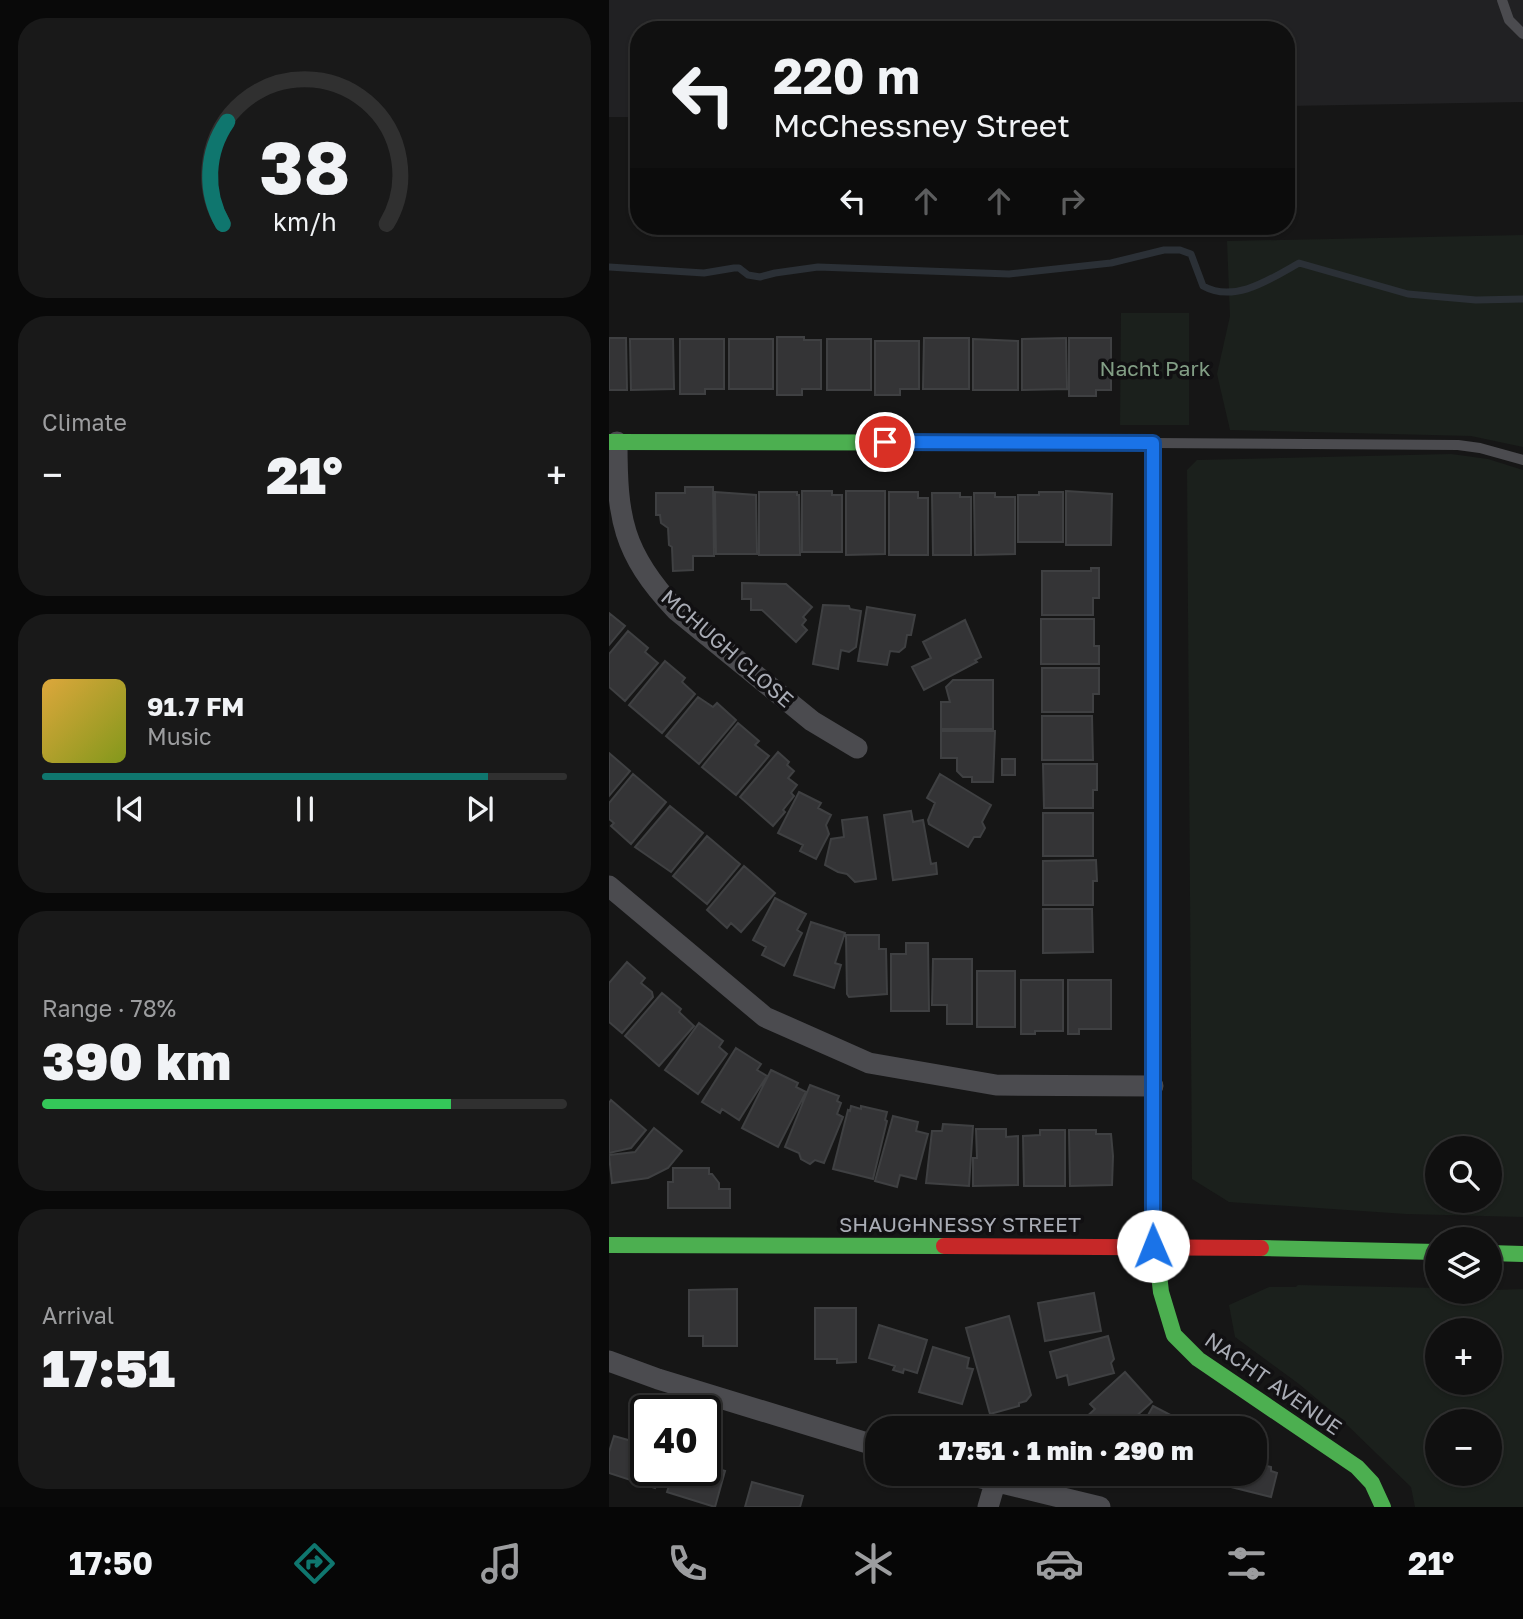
<!DOCTYPE html>
<html lang="en">
<head>
<meta charset="utf-8">
<style>
  :root { --surface:#101010; --page:#191919; --text:#f1f3f6; --muted:#9c9d9f; --line:#303030; --accent:#0f766e }
  body { margin:0; font-family:"Golos Text",sans-serif; background:var(--page); color:var(--text); height:100vh; display:flex; flex-direction:column; font-size:26px; white-space:nowrap }
  * { box-sizing:border-box; margin:0 }
  p { font-size:23px; color:var(--muted) }
  .icon { flex:none; width:38px; height:38px; fill:none; stroke:currentColor; stroke-width:2; stroke-linecap:round; stroke-linejoin:round }
  .map { position:relative; flex:1; overflow:hidden }
  .panel { display:flex; flex-direction:column; gap:18px; padding:18px; background:#090909; width:609px }
  .panel>* { flex:none }
  .guide { position:absolute; left:21px; top:21px; width:665px; height:214px; border-radius:28px; box-shadow:0 2px 5px #0004,0 0 0 2px var(--line); background:#101010; color:var(--text); overflow:hidden }
  .buttons { position:absolute; left:816px; top:1136px; display:grid; gap:14px }
  .buttons a { display:grid; place-items:center; width:77px; height:77px; border-radius:50%; background:var(--surface); box-shadow:0 2px 5px #0004,0 0 0 2px var(--line); font-size:35px }
  .speed { position:absolute; left:21px; top:1395px; display:flex; gap:14px; font-size:35px; font-weight:700; text-align:center }
  .speed>* { display:grid; place-content:center; width:91px; height:91px; border-radius:50%; background:var(--surface); box-shadow:0 2px 5px #0004,0 0 0 2px var(--line); line-height:1 }
  .speed .limit { border:4px solid #111; border-radius:10px; background:#fff; color:#111 }
  .pin { position:absolute; display:grid; place-items:center; width:60px; height:60px; color:#fff; margin:-30px; border:4px solid #fff; border-radius:50%; box-shadow:0 2px 7px #0007 }
  .me { position:absolute; width:77px; margin:-38px; rotate:359deg; stroke-linejoin:round; filter:drop-shadow(0 0 5px #0008) }
  .turn { display:flex; align-items:center; gap:24px; height:147px; padding:0 28px; font-size:32px }
  .turn .icon { width:91px; height:91px; stroke-width:2.5 }
  .turn b { display:block; font-size:49px; line-height:60px }
  .lanes { display:flex; align-items:center; height:66px; padding:0 28px; background:#0003; justify-content:center; gap:35px; direction:ltr }
  .lanes .off { opacity:.35 }
  .big { font-size:52px; font-weight:800; line-height:1.1 }
  .panel .widget { flex:1; display:flex; flex-direction:column; justify-content:center; gap:10px; min-width:0; padding:0 24px; border-radius:28px; background:var(--page) }
  .panel .dial { align-items:center; gap:0 }
  .dial svg { height:182px; overflow:visible; fill:none; stroke:var(--line); stroke-width:7; stroke-linecap:round; text-anchor:middle }
  .dial text { fill:var(--text); stroke:none }
  .song { display:flex; align-items:center; gap:21px }
  .cover { width:84px; height:84px; border-radius:10px; background:linear-gradient(135deg,hsl(40 70% 55%),hsl(70 70% 35%)) }
  .played { height:7px; border-radius:4px; background:linear-gradient(90deg,var(--accent) 85%,var(--line) 85%) }
  .keys { display:flex; justify-content:space-around; direction:ltr }
  .heat { display:flex; justify-content:space-between; align-items:center; font-size:38px; direction:ltr }
  .charge { height:10px; border-radius:5px; background:linear-gradient(90deg,#34c759 78%,var(--line) 0) }
  .trip { position:absolute; left:256px; top:1416px; width:402px; height:70px; border-radius:28px; background:var(--surface); box-shadow:0 2px 5px #0004,0 0 0 2px var(--line); font-weight:800; line-height:70px; text-align:center }
  .menu { display:flex; height:112px; justify-content:space-around; align-items:center; background:#060606; color:var(--muted) }
  .menu .icon { width:49px; height:49px }
  .menu .current { color:var(--accent) }
  .menu b { font-size:32px; color:var(--text) }
  main { display:flex; flex:1; min-height:0 }
  .map>svg:first-child { display:block }
  .built { fill:#212123 }
  .green { fill:#1b201c; fill-rule:evenodd }
  .lines { fill:none; stroke-linecap:round; stroke-linejoin:round }
  .stream { stroke:#2b3036; stroke-width:7 }
  .building { fill:#343436; stroke:#3f4042; stroke-width:2 }
  .lane { stroke:#4b4b4f; stroke-width:10 }
  .street { stroke:#4b4b4f; stroke-width:21 }
  .fast { stroke:#4caf50; stroke-width:16 }
  .slow { stroke:#ffc107; stroke-width:16 }
  .jam { stroke:#c62828; stroke-width:16 }
  .route-casing { stroke:#114b97; stroke-width:18 }
  .route { stroke:#1a73e8; stroke-width:12 }
  .labels { text-anchor:middle; stroke-width:7; stroke-linejoin:round; paint-order:stroke }
  .park-label { font-size:21px; fill:#829e85; stroke:#111012 }
  .street-label { font-size:21px; fill:#a9acb5; stroke:#111012 }
</style>
</head>
<body>
<main>
<section class="panel">
<div class="widget dial"><svg viewBox="0 0 100 80">
<path d="M14 69A42 42 0 1 1 86 69"/>
<path d="M14 69A42 42 0 0 1 16 24" stroke="#0f766e"/>
<text x="50" y="56" font-size="32" font-weight="700">38</text>
<text x="50" y="72" font-size="11">km/h</text>
</svg></div>
<div class="widget"><p>Climate</p>
<div class="heat"><a>−</a><b class="big">21°</b><a>+</a></div>
</div>
<div class="widget">
<div class="song"><i class="cover"></i><div><b>91.7 FM</b><p>Music</p></div></div>
<div class="played"></div>
<div class="keys"><svg class="icon" aria-label="previous" viewBox="0 0 24 24"><path d="M18 5L8 12l10 7zM5 5v14"/></svg><svg class="icon" aria-label="pause" viewBox="0 0 24 24"><path d="M8 5v14M16 5v14"/></svg><svg class="icon" aria-label="next" viewBox="0 0 24 24"><path d="M6 5l10 7-10 7zM19 5v14"/></svg></div>
</div>
<div class="widget"><p>Range · 78%</p><b class="big">390 km</b><div class="charge"></div></div>
<div class="widget"><p>Arrival</p><b class="big">17:51</b></div>
</section>
<div class="map">
<svg width="914" height="1507" viewBox="0 0 914 1507">
  <rect width="100%" height="100%" fill="#161616"/>
  <path class="built" d="M0 0H914V102L677 106V30H30V117H0Z"/>
  <path class="green" d="M914 235V447L862 436 621 430 608 374 621 316 618 241Z
    M512 313H580V425H511Z
    M842 454 879 459 914 470V1217L797 1214 620 1202 583 1179 578 470 588 460ZM828 1148H880V1200H828Z
    M689 1285 828 1288V1292L914 1289V1507H806L802 1487 732 1419 690 1384 626 1337 620 1305 660 1287H687ZM880 1330V1382H828V1330ZM880 1421V1474H828V1421Z"/>
  <g class="lines">
    <path class="stream" d="M0 267 95 273 125 268H130L139 275 151 277 166 273 209 267 400 274 502 263 555 250H571L582 254 594 286C626 304 663 278 690 263L799 294 867 300 914 299"/>
  </g>
  <path class="building" d="M168 337H195V340H212V389H193V395H168Z
    M0 338H17L18 390H0Z
    M315 338H360V389H314Z
    M457 338 458 389 413 390V339Z
    M460 338H502V390H487V396H460Z
    M21 339H64L65 389 22 390Z
    M71 339H115V389H96V394H71Z
    M120 339H164V389H120Z
    M218 339H262V390H218Z
    M364 339 409 341V390H364Z
    M266 341H310V389H291V395H266Z
    M76 487H104L105 556H84V570L64 571 63 547 60 545 59 528 52 523 51 515H47V493H76Z
    M193 491H223V495H233V552H193Z
    M237 491H276V554L237 555Z
    M457 491 503 494 502 545H457Z
    M106 492 147 495 148 554H107Z
    M150 492H188V495H190L191 555H150Z
    M280 492H309V498H319V555H280Z
    M430 492H454V542H409V495H430Z
    M323 493H351V497H362V555H324Z
    M365 493H386V497H406V554L366 555Z
    M482 568H490V598H484V615H433V571H482Z
    M133 583 177 584 203 607 194 617 197 620 193 625 198 630 187 642 153 610H142V599H133Z
    M214 605 240 606 241 609 252 611 247 647 240 652 232 650 229 669 204 664Z
    M258 607 306 615 302 635H298L296 647 290 652 281 651 278 665 249 661Z
    M0 613 16 626 0 645Z
    M432 619H485V646H490V664H432Z
    M356 620 372 657 366 660 368 662 315 690 303 667 322 658 314 642Z
    M19 631 39 648 36 652 49 663 16 701 0 687V654Z
    M56 661 76 678 73 682 86 694 53 733 20 705Z
    M433 668H490V694H484V712H433Z
    M344 680H384V729H332V702H341L337 687Z
    M89 697 104 707 108 703 127 720 90 764 57 736Z
    M433 716H483L484 760H433Z
    M129 723 150 741 146 745 160 756 127 795 93 767Z
    M332 731H386L384 782H363V777H354L348 771V758H332Z
    M169 752 180 762 178 765 185 771 179 778 188 785 182 793 185 796 174 810 176 812 164 826 131 797Z
    M0 753 21 771 0 796Z
    M393 759H406V775H393Z
    M434 764H488V790H484V808H435Z
    M24 774 57 802 22 844 2 826 5 823 0 819V803Z
    M331 774 382 805 373 822 376 828 371 837H365L359 847 320 824 319 820 326 803 318 798Z
    M190 792 212 803 209 808 222 815 217 825 220 834 207 859 191 851 194 845 169 833Z
    M61 806 94 833 62 872 26 847Z
    M302 811 304 822 314 820 322 864 327 863 328 874 284 880 275 815Z
    M434 813H484V856H434Z
    M258 817 267 879 246 882 238 874 229 872 216 865 222 839 235 837 233 820Z
    M98 836 131 864 98 904 64 876Z
    M487 860 488 881H484V905H434V861Z
    M135 866 166 893 132 932 122 923 118 928 98 910Z
    M166 898 197 914 188 930 193 933 175 966 153 955 157 947 144 940Z
    M434 909H483L484 952 434 953Z
    M202 922 236 933 226 963 232 965 225 988 185 975Z
    M237 935H270V949H277L278 994 240 997 238 994Z
    M297 943H319L320 1011H282V954H297Z
    M324 959H363V1024H338V1005H323Z
    M18 962 36 978 32 983 43 992 44 997 13 1033 0 1022V983Z
    M368 971H406V1027H368Z
    M412 980H454V1031H426V1034H412Z
    M459 980H502V1029H470V1034H459Z
    M53 993 72 1009 70 1012 85 1026 50 1066 16 1036Z
    M90 1023 114 1041 110 1047 118 1054 89 1094 56 1070Z
    M127 1048 152 1064 148 1070 158 1076 130 1120 113 1109 111 1113 93 1102Z
    M162 1070 189 1083 187 1087 197 1092 169 1147 133 1128Z
    M201 1085 230 1096 228 1101 232 1103 228 1114 234 1117 215 1163 206 1160 201 1164 192 1159 190 1153 176 1147Z
    M2 1100 37 1130 22 1148 0 1153V1103Z
    M242 1106 252 1109V1106L278 1112 276 1120 278 1121 264 1179 224 1169 239 1110 241 1111Z
    M284 1116 309 1122 307 1131 319 1134 307 1179 291 1175 288 1187 266 1181Z
    M334 1124 364 1126 360 1186 317 1183 323 1131H333Z
    M45 1128 73 1151 59 1168 39 1178 3 1183 0 1155 26 1152Z
    M367 1129H397V1137L409 1136V1185L364 1186V1158H368Z
    M431 1130H456V1186H415L414 1136 431 1135Z
    M460 1130H487V1134H502L504 1156 503 1185 461 1186Z
    M64 1168H100V1174H103L110 1183V1189H121V1208H59V1182H64Z
    M128 1289V1346H94V1336H80V1290Z
    M485 1293 492 1331 436 1341 429 1303Z
    M206 1308H247V1362L228 1363V1359H206Z
    M400 1316 422 1395 417 1401 410 1403V1406L381 1414 357 1328Z
    M270 1325 318 1340 308 1373 295 1369 294 1373 284 1370 286 1366 260 1358Z
    M499 1336 505 1359 502 1363 505 1373 460 1385 458 1375 448 1378 441 1352Z
    M324 1347 360 1358 358 1368 364 1369 353 1404 310 1392Z
    M516 1372 543 1402 514 1428H483L475 1419 486 1409 481 1404Z
    M544 1406 571 1420 573 1416 593 1428H532Z
    M5 1436 37 1445V1470H52L46 1488 0 1473V1452Z
    M646 1458 651 1459 650 1464 662 1467V1471L668 1473 662 1497 598 1481 600 1474H646Z
    M96 1465 116 1471 106 1507 58 1492 65 1470H96Z
    M143 1482 194 1496 191 1507H136Z"/>
  <g class="lines">
    <path class="lane" d="M893 0 900 20 914 34
      M544 443 849 445 871 448 914 460"/>
    <path class="street" d="M8 442C8 517 13 553 67 610L203 721 248 748
      M0 886 156 1017 260 1063 387 1085 544 1086
      M0 1361 49 1379 268 1446
      M356 1474 491 1507
      M379 1507 386 1483"/>
    <path class="fast" d="M0 442 544 443V526
      M543 1023 544 1223 552 1292 565 1335 589 1359 748 1467 763 1483 774 1507
      M0 1245 335 1246
      M652 1248 828 1252
      M880 1253 914 1254"/>
    <path class="slow" d="M543 1023 544 526"/>
    <path class="jam" d="M335 1246 652 1248"/>
  </g>
  <g class="lines">
    <defs>
      <path id="route" d="M276 442 544 443V1246"/>
    </defs>
    <use href="#route" class="route-casing"/>
    <use href="#route" class="route"/>
  </g>
  <g class="labels">
    <g class="park-label">
      <text x="546" y="376">Nacht Park</text>
    </g>
    <g class="street-label">
      <text transform="translate(118 649) rotate(41)" y="7">MCHUGH CLOSE</text>
      <text x="351" y="1232">SHAUGHNESSY STREET</text>
      <text transform="translate(664 1384) rotate(35)" y="7">NACHT AVENUE</text>
    </g>
  </g>
</svg>
<div class="buttons">
<a><svg class="icon" aria-label="search" viewBox="0 0 24 24"><circle cx="10" cy="10" r="6"/><path d="M15 15l6 6"/></svg></a>
<a><svg class="icon" aria-label="layers" viewBox="0 0 24 24"><path d="M12 4l9 5-9 5-9-5zM3 14l9 5 9-5"/></svg></a>
<a>+</a>
<a>−</a>
</div>
<div class="speed"><div class="limit">40</div></div>
<div class="pin" style="left:276px;top:442px;background:#d93025"><svg class="icon" aria-label="arrive" viewBox="0 0 24 24"><path d="M6 21V4h12l-3 4 3 4H6"/></svg></div>
<svg class="me" style="left:544px;top:1246px" viewBox="-20 -20 40 40"><circle r="19" fill="#fff"/><path d="M0-13L10 11 0 6-10 11z" fill="#1a73e8"/></svg>
<div class="trip">17:51 · 1 min · 290 m</div>
<div class="guide">
<div class="turn"><svg class="icon" aria-label="left" viewBox="0 0 24 24"><path d="M17 20v-9H6M10 6l-5 5 5 5"/></svg><div><b>220 m</b>McChessney Street</div></div>
<div class="lanes"><svg class="icon" aria-label="left" viewBox="0 0 24 24"><path d="M17 20v-9H6M10 6l-5 5 5 5"/></svg><svg class="icon off" aria-label="ahead" viewBox="0 0 24 24"><path d="M12 20V5M6 11l6-6 6 6"/></svg><svg class="icon off" aria-label="ahead" viewBox="0 0 24 24"><path d="M12 20V5M6 11l6-6 6 6"/></svg><svg class="icon off" aria-label="right" viewBox="0 0 24 24"><path d="M7 20v-9h11M14 6l5 5-5 5"/></svg></div>
</div>
</div>
</main>
<nav class="menu">
<b>17:50</b>
<svg class="icon current" aria-label="directions" viewBox="0 0 24 24"><path d="M12 3l9 9-9 9-9-9zM9 14v-3h6M13 9l2 2-2 2"/></svg>
<svg class="icon" aria-label="music" viewBox="0 0 24 24"><path d="M9 18V5l10-2v13"/><circle cx="6" cy="18" r="3"/><circle cx="16" cy="16" r="3"/></svg>
<svg class="icon" aria-label="phone" viewBox="0 0 24 24"><path d="M5 4h4l2 5-3 2q2 4 5 5l2-3 5 2v4C11 20 4 13 5 4z"/></svg>
<svg class="icon" aria-label="climate" viewBox="0 0 24 24"><path d="M12 3v18M4 7l16 10M4 17L20 7"/></svg>
<svg class="icon" aria-label="car" viewBox="0 0 24 24"><path d="M5 17H2v-5l4-1 3-4h7l3 4 3 1v5h-3M9 17h6M6 11h13"/><circle cx="7" cy="17" r="2"/><circle cx="17" cy="17" r="2"/></svg>
<svg class="icon" aria-label="filters" viewBox="0 0 24 24"><path d="M4 7h16M4 17h16"/><circle cx="9" cy="7" r="2"/><circle cx="15" cy="17" r="2"/></svg>
<b>21°</b>
</nav>
</body>
</html>
